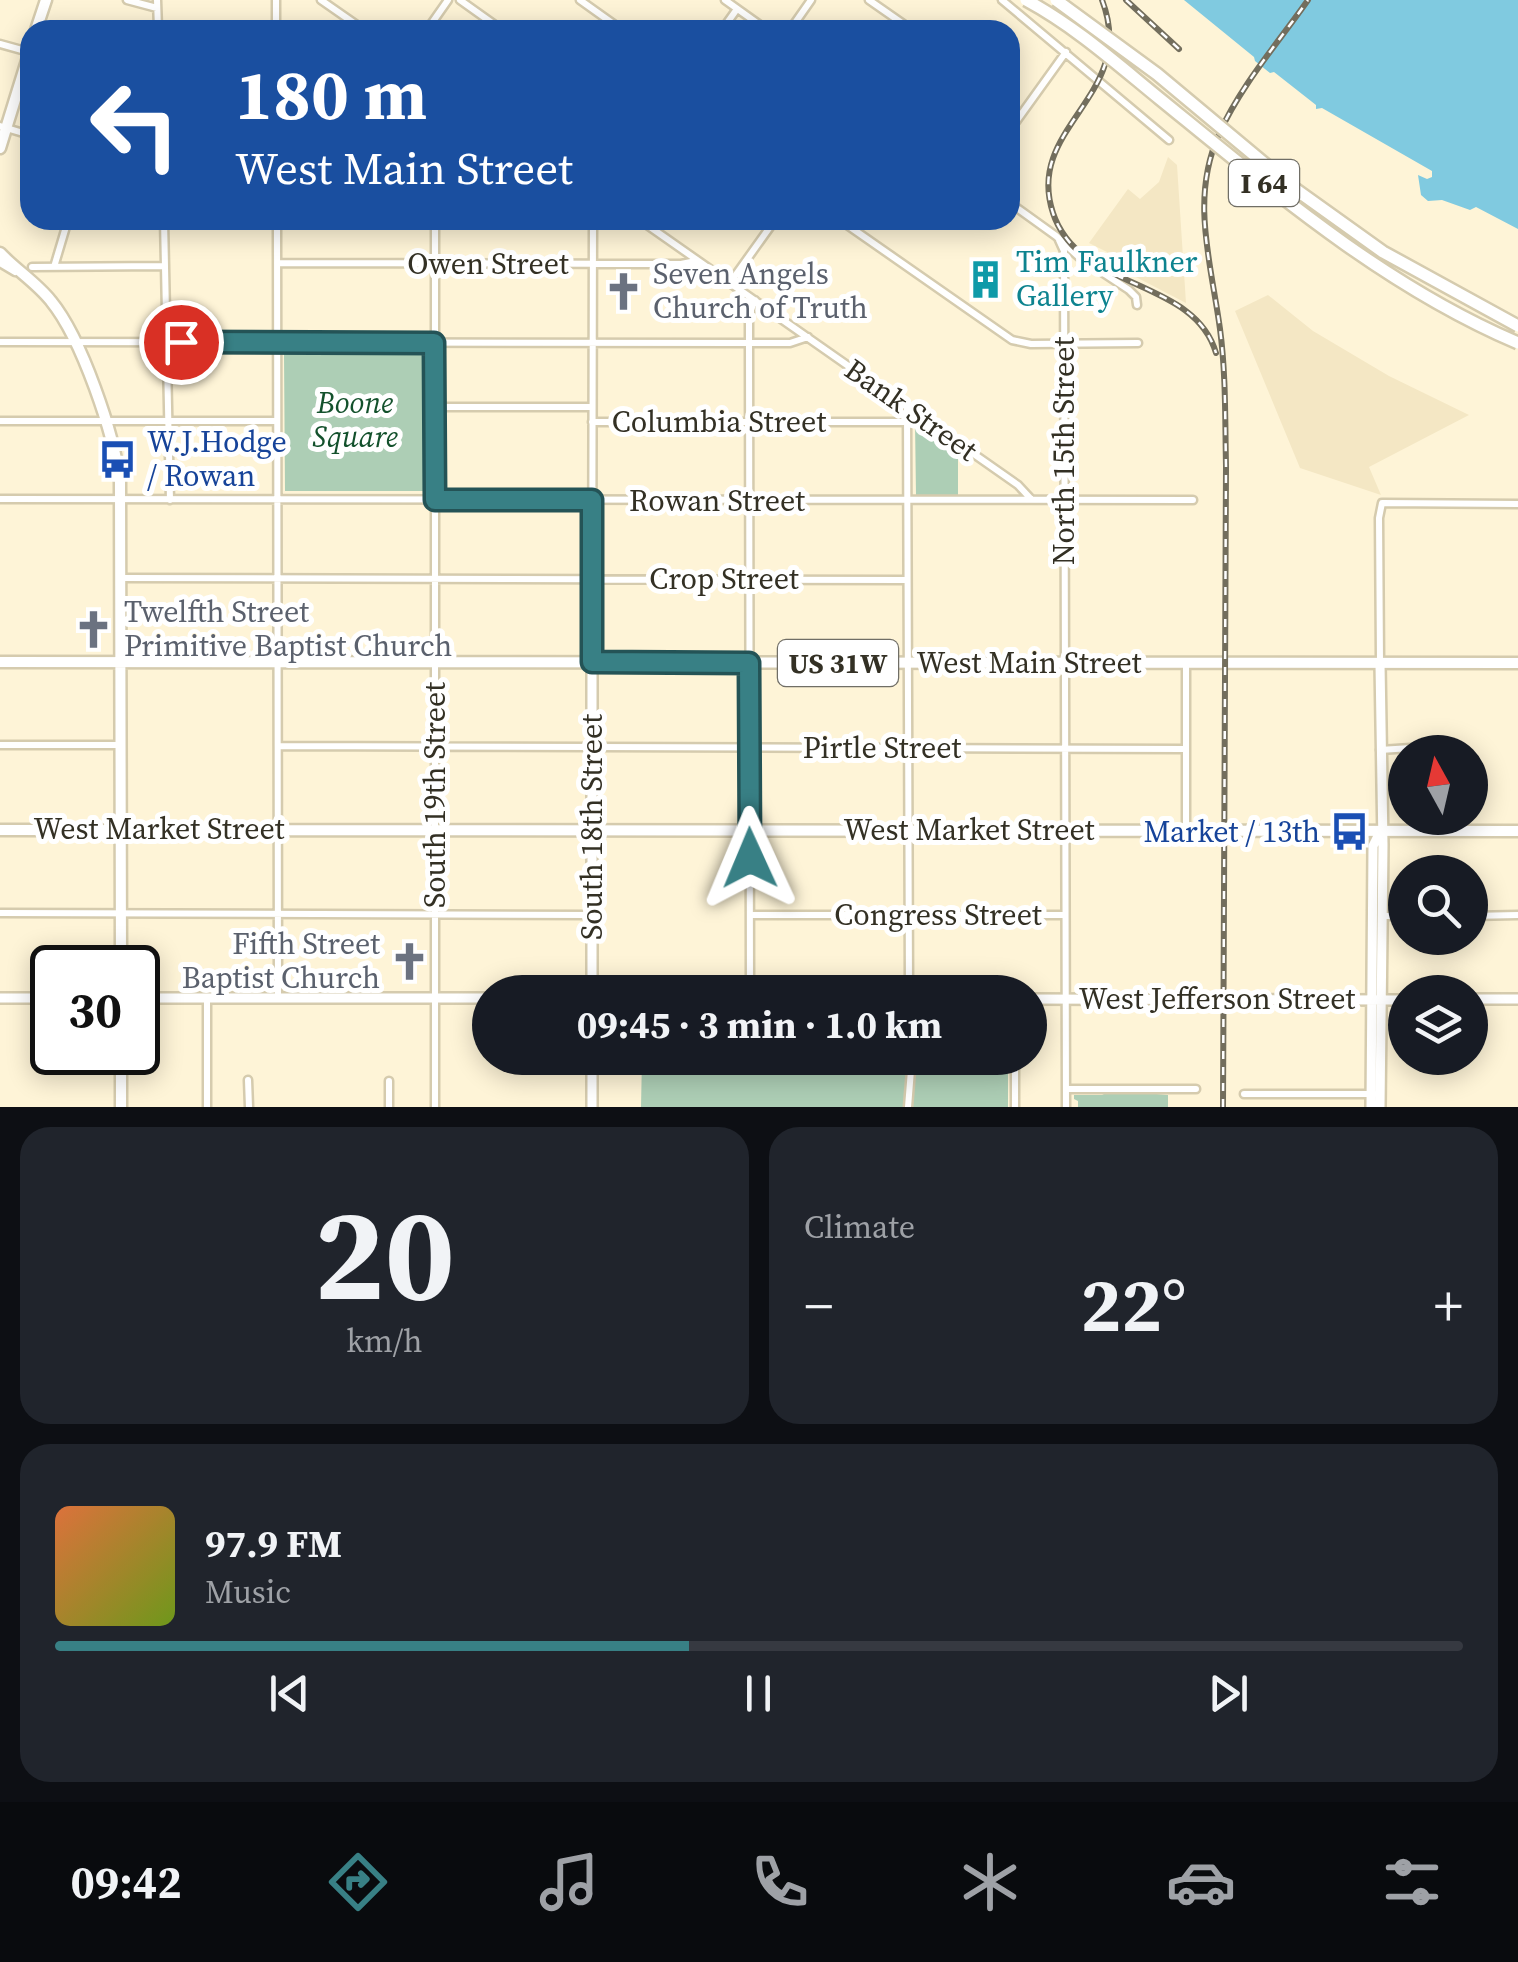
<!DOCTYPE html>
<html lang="en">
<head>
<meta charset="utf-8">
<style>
  :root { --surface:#171b24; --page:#20242c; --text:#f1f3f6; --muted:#9ea1a6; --line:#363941; --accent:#388085 }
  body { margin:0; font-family:"Source Serif 4",serif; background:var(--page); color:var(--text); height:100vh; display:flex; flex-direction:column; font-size:38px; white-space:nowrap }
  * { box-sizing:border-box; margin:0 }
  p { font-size:32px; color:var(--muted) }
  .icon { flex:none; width:55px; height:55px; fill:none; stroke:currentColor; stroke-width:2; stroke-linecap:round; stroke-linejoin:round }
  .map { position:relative; height:1107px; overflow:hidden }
  .drawer { display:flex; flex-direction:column; gap:20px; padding:20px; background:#0d0f14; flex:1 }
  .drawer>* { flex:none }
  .hud { position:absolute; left:20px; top:20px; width:1000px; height:210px; border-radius:30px; box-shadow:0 5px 25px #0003; background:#1a4fa0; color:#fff; overflow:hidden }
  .needle { width:65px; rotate:352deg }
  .fabs { position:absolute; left:1388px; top:735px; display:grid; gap:20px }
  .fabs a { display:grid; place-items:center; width:100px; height:100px; border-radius:50%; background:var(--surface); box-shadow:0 5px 25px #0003; font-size:50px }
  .speed { position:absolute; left:30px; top:945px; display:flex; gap:20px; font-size:50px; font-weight:700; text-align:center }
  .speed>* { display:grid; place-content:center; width:130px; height:130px; border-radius:50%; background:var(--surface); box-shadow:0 5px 25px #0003; line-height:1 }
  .speed .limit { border:5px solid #111; border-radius:15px; background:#fff; color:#111 }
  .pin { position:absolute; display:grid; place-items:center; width:85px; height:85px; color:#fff; margin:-42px; border:5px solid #fff; border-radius:50%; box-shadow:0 2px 10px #0007 }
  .me { position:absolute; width:110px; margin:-55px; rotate:359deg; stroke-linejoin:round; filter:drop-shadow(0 0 8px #0008) }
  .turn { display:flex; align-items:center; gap:35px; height:210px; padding:0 50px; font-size:45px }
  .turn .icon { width:130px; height:130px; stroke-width:2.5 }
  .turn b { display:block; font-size:70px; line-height:85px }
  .big { font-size:75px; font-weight:700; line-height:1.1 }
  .drawer .widget { flex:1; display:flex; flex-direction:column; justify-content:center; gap:15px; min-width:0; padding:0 35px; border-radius:30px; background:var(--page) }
  .drawer .dial { align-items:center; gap:0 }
  .dial b { font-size:130px; line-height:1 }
  .song { display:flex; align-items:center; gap:30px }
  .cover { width:120px; height:120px; border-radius:15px; background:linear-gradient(135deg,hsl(20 70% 55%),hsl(80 70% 35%)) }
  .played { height:10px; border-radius:5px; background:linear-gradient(90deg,var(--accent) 45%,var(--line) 45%) }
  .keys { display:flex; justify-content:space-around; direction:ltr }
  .heat { display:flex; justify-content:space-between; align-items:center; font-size:55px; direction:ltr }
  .drawer .tiles { flex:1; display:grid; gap:20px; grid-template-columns:1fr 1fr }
  .widget:last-child { grid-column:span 2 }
  .trip { position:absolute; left:472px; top:975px; width:575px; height:100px; border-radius:50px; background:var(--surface); box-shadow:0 5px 25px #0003; font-weight:700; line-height:100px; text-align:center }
  .menu { display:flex; height:160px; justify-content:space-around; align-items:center; background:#090b0e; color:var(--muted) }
  .menu .icon { width:70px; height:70px }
  .menu .selected { color:var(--accent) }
  .menu b { font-size:45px; color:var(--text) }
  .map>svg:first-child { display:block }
  .built { fill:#f4e7c4 }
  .green { fill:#adceb5 }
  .water { fill:#80cae0 }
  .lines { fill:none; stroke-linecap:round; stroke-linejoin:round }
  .street-casing { stroke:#d5cbae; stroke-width:11 }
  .secondary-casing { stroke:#d5cbae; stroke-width:14 }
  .primary-casing { stroke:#d5cbae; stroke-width:15 }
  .street { stroke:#fff; stroke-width:6 }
  .secondary { stroke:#fff; stroke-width:9 }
  .primary { stroke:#fff; stroke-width:10 }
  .rail-casing { stroke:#736e5d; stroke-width:6 }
  .rail { stroke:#fff; stroke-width:2.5; stroke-dasharray:8; stroke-linecap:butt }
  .highway-bridge-casing { stroke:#d5cbae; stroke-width:16; stroke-linecap:butt }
  .highway-bridge { stroke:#fff; stroke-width:11 }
  .route-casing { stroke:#245356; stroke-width:25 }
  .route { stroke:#388085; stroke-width:18 }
  .labels { text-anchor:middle; stroke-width:10; stroke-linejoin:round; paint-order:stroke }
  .shield { fill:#fff; stroke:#706e66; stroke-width:2.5 }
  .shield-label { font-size:28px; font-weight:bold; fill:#333024 }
  .culture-label { font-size:30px; fill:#0d838f; stroke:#fff; text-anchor:start }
  .street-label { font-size:30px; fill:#333024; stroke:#fff }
  .worship-label { font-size:30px; fill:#5b616d; stroke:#fff; text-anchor:start }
  .park-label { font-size:30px; font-style:italic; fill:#13512c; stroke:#fff }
  .transit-label { font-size:30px; fill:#164399; stroke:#fff; text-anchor:start }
</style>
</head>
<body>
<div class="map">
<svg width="1518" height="1107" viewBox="0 0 1518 1107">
  <rect width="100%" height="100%" fill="#fef4d7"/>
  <path class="built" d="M1168 157 1177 165 1186 303 1109 263 1107 252 1089 243 1128 189 1140 199 1159 182Z
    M1268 295 1313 331 1389 376 1469 415 1369 467 1381 495 1300 468 1235 311Z"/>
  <path class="green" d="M291 350 423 351 424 491H285L284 354Z
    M915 422 958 453V495H916Z
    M642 1058H1008V1107H641Z
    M1112 1090 1168 1095V1107H1078V1101L1074 1099V1095H1102Z"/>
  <path class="water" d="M1184 0H1518V229L1476 207 1470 210 1442 200 1428 201 1421 195 1418 175 1427 179 1432 177V171L1322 108 1316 109V105L1274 72 1270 73 1255 61 1254 57Z"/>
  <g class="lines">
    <defs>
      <path id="street" d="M127 0 157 8
        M157 0 158 29
        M276 0V29
        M321 0 364 30
        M460 0 502 30
        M580 0 622 30
        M725 0 767 30
        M869 0 912 30
        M1002 0 1169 140
        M158 27 276 28
        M427 30 448 0
        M722 30 737 9
        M790 30 811 0
        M0 44 29 52
        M1010 109 1020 116
        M0 126 30 135
        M1010 130 1066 52
        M1010 203 1056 236 1079 257 1129 290 1136 297 1137 305
        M164 220 170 500
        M277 220 278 998
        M435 220V1107
        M640 220 1018 485 1031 499
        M840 220 1012 340 1031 344 1138 343
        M1059 240 1064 251 1066 1107
        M0 263 15 272
        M277 263 681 264 696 261
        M32 267 165 266
        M54 267 68 220
        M730 283 775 220
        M0 342 749 343H790L808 337
        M435 407H592
        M907 409 909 992
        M0 421H277
        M592 422H907
        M0 499 1193 500
        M120 578 907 580
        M592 661 593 220
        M1380 662 1379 518 1382 503 1518 504
        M0 745H120
        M278 746 1185 749
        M1380 750 1426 747
        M1186 831V664
        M0 913 592 915
        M750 915H1065
        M1381 916H1405
        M1470 916 1518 915
        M750 992 749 343V315L755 300
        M207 998V1107
        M248 1080 249 1107
        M389 1081V1107
        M1066 1089H1196
        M1244 1094H1374
        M908 1107 912 1058
        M1015 1107V1058"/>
      <path id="secondary" d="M592 662V992
        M1380 664 1383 845 1380 1107
        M0 998H52
        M138 998H490
        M1030 999 1405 1000
        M1470 999H1518
        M592 1058V1107
        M1371 1107 1373 846 1379 834"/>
      <path id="primary" d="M36 30 46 0
        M0 148 30 51
        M0 253C16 270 37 283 51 301 82 339 114 434 120 482L121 968
        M0 662 1518 663
        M0 830 1518 831
        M121 1052V1107"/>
    </defs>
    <use href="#street" class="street-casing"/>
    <use href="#secondary" class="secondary-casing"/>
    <use href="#primary" class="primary-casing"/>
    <use href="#street" class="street"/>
    <use href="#secondary" class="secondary"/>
    <use href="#primary" class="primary"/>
    <defs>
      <path id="rail" d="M1102 0C1139 96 1024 126 1053 213 1079 292 1194 277 1216 353
        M1126 0 1179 49
        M1223 1107 1226 466C1225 421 1226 374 1220 329 1211 262 1190 199 1219 134 1241 85 1278 43 1308 0"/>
    </defs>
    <use href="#rail" class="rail-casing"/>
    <use href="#rail" class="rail"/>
    <defs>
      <path id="highway-bridge" d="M1026 0C1076 27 1117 64 1160 99 1272 190 1384 286 1518 343
        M1056 0 1157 74 1295 189 1383 252 1518 326"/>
    </defs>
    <use href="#highway-bridge" class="highway-bridge-casing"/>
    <use href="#highway-bridge" class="highway-bridge"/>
  </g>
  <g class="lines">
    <defs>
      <path id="route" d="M181 342 434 343 435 500H592V662L749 663 750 858"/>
    </defs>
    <use href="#route" class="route-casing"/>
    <use href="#route" class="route"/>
  </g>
  <defs>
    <symbol id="building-bare" viewBox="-9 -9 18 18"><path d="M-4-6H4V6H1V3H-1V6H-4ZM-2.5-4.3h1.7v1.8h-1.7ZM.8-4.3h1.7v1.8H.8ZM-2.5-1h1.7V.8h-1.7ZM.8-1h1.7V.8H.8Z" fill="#0f9aa8" stroke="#fff" stroke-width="2.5" paint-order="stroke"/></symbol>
    <symbol id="church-bare" viewBox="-9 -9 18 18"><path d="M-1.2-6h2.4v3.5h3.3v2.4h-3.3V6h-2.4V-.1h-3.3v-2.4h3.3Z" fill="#6b7280" stroke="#fff" stroke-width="2.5" paint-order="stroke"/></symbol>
    <symbol id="bus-bare" viewBox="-9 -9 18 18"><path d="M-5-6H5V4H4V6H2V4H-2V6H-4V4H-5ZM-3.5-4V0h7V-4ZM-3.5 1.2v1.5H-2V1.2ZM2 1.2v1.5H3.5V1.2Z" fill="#1a4fb4" stroke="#fff" stroke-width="2.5" paint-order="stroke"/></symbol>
  </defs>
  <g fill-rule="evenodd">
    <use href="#building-bare" x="958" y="252" width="55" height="55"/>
    <use href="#church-bare" x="596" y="264" width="55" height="55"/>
    <use href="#bus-bare" x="90" y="432" width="55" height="55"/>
    <use href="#church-bare" x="66" y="602" width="55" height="55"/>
    <use href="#bus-bare" x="1322" y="804" width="55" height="55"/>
    <use href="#church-bare" x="382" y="934" width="55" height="55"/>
  </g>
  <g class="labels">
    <g class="shield">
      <rect x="1229" y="160" width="70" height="46" rx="8"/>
      <rect x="778" y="640" width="120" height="46" rx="8"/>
    </g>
    <g class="shield-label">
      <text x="1264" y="193">I 64</text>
      <text x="838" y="673">US 31W</text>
    </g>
    <g class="culture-label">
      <text x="1016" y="272">Tim Faulkner<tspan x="1016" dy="34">Gallery</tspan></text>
    </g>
    <g class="street-label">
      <text x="488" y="274">Owen Street</text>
      <text transform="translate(911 410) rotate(35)" y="10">Bank Street</text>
      <text x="719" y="432">Columbia Street</text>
      <text transform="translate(1064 451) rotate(-90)" y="10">North 15th Street</text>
      <text x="717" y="511">Rowan Street</text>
      <text x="724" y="589">Crop Street</text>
      <text x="1029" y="673">West Main Street</text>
      <text x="882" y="758">Pirtle Street</text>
      <text transform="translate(435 795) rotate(-90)" y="10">South 19th Street</text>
      <text transform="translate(592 827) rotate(-90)" y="10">South 18th Street</text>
      <text x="159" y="839">West Market Street</text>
      <text x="969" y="840">West Market Street</text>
      <text x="938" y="925">Congress Street</text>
      <text x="1217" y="1009">West Jefferson Street</text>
    </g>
    <g class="worship-label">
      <text x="653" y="284">Seven Angels<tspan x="653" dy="34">Church of Truth</tspan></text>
      <text x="124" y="622">Twelfth Street<tspan x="124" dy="34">Primitive Baptist Church</tspan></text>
      <text x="380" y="954" text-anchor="end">Fifth Street<tspan x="380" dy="34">Baptist Church</tspan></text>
    </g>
    <g class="park-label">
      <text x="355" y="413">Boone<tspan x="355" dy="34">Square</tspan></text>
    </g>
    <g class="transit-label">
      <text x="147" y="452">W.J.Hodge<tspan x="147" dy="34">/ Rowan</tspan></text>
      <text x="1320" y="842" text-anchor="end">Market / 13th</text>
    </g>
  </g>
</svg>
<div class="fabs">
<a><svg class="needle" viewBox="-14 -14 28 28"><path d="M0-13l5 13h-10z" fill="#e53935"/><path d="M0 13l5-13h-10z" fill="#9ea1a6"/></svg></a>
<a><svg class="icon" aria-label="search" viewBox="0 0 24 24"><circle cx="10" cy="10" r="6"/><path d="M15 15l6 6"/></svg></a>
<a><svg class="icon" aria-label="layers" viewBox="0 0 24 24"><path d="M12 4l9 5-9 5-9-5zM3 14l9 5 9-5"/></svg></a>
</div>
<div class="speed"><div class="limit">30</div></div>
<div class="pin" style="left:181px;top:342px;background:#d93025"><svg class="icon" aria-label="arrive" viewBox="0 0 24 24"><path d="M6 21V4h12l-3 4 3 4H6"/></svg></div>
<svg class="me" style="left:750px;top:858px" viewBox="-20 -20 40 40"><path d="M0-17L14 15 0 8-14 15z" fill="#388085" stroke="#fff" stroke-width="4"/></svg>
<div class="trip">09:45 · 3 min · 1.0 km</div>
<div class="hud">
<div class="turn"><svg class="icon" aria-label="left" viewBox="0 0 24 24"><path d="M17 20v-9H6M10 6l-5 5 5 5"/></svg><div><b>180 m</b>West Main Street</div></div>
</div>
</div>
<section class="drawer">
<div class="tiles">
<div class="widget dial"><b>20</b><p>km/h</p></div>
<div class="widget"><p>Climate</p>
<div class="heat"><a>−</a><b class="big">22°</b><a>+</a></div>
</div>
<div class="widget">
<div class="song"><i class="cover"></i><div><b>97.9 FM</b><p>Music</p></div></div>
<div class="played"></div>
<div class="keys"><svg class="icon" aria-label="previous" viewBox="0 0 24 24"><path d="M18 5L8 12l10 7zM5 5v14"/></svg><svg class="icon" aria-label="pause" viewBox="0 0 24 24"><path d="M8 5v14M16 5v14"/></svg><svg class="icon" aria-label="next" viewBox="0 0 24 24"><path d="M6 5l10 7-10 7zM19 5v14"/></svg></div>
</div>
</div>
</section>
<nav class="menu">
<b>09:42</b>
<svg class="icon selected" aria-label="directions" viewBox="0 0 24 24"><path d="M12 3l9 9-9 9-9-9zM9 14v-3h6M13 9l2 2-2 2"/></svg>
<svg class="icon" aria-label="music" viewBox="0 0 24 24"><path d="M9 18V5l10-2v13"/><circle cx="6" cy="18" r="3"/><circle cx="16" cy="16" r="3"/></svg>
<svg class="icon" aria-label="phone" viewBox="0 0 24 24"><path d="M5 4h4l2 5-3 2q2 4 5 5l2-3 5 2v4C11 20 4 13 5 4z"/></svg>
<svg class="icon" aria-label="climate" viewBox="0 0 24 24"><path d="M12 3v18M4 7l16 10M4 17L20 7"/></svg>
<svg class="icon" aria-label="car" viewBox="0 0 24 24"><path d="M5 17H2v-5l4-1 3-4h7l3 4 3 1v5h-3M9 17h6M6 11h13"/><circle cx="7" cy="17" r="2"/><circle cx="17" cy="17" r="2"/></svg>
<svg class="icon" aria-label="filters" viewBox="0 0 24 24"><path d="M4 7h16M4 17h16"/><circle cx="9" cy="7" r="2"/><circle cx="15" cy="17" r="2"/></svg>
</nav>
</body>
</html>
